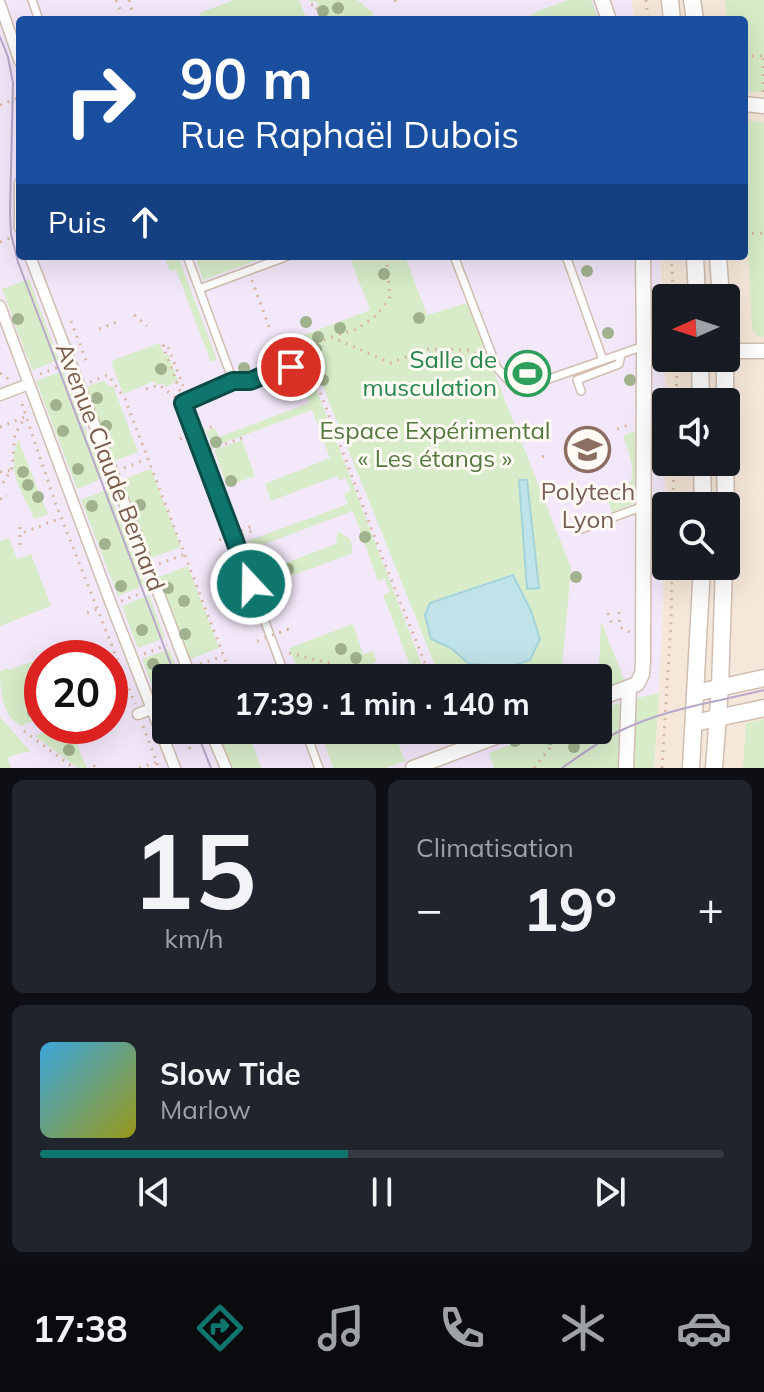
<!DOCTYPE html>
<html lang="fr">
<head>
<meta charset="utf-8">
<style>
  :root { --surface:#171b24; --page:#20242c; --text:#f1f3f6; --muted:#9ea1a6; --line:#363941; --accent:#0f766e }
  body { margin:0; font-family:Mulish,sans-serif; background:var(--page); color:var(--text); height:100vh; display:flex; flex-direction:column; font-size:30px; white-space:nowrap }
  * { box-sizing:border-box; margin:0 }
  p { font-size:26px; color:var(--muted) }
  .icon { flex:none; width:44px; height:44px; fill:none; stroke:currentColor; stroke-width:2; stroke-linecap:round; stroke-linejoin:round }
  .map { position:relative; height:768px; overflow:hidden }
  .drawer { display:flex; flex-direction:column; gap:12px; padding:12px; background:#0d0f14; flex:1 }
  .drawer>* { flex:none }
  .hud { position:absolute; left:16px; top:16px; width:732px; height:244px; border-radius:8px; box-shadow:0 8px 32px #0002; background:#1a4fa0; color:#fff; overflow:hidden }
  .needle { width:52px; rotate:267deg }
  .buttons { position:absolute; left:652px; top:284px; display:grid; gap:16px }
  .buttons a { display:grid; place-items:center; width:88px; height:88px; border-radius:8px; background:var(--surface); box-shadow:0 8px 32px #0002; font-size:40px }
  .speed { position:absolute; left:24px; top:640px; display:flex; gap:16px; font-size:40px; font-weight:700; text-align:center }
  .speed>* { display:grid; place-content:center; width:104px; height:104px; border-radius:50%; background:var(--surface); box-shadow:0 8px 32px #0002; line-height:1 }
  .speed .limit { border:12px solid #d22; background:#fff; color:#111 }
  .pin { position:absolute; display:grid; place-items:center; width:68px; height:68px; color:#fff; margin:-34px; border:4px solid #fff; border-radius:50%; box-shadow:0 2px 8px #0007 }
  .me { position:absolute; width:88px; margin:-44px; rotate:339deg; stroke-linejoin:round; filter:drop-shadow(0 0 6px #0008) }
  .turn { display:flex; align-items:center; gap:28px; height:168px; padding:0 32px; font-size:36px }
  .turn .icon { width:104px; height:104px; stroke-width:2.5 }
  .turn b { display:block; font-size:56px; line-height:68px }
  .then { display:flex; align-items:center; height:76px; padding:0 32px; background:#0003; gap:16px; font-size:30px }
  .big { font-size:60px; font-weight:700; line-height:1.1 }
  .drawer .widget { flex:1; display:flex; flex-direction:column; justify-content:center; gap:12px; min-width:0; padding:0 28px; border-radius:12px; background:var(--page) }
  .drawer .dial { align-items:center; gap:0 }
  .dial b { font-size:104px; line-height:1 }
  .song { display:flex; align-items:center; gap:24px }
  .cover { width:96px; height:96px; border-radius:12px; background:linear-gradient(135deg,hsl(200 70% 55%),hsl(60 70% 35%)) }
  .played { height:8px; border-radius:4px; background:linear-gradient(90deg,var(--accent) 45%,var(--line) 45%) }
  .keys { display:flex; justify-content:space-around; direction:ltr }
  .heat { display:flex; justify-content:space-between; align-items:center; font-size:44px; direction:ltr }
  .drawer .tiles { flex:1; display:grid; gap:12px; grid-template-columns:1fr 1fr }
  .widget:last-child { grid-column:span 2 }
  .trip { position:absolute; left:152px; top:664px; width:460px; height:80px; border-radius:8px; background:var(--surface); box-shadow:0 8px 32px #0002; font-weight:700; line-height:80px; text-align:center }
  .tab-bar { display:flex; height:128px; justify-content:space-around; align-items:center; background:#090b0e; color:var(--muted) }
  .tab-bar .icon { width:56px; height:56px }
  .tab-bar .active { color:var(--accent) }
  .tab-bar b { font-size:36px; color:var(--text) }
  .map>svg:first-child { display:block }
  .residential { fill:#f5e8da; fill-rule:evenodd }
  .education { fill:#f3e8fa; fill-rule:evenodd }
  .green { fill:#d8ecc9 }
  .water { fill:#bfe3e8; stroke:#a5d3da; stroke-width:2 }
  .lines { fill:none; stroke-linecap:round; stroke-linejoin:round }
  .service-casing { stroke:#d1beb0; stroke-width:10 }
  .pedestrian-casing { stroke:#d1beb0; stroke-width:13 }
  .minor-casing { stroke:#d1beb0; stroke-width:17 }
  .tertiary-casing { stroke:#d1beb0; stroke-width:19 }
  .path { stroke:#d9b8a5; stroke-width:3; stroke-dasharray:2 6; stroke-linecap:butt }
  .service { stroke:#fff; stroke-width:7 }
  .pedestrian { stroke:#fff; stroke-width:10 }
  .minor { stroke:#fff; stroke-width:14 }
  .tertiary { stroke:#fff; stroke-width:16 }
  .tram { stroke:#b9a8c9; stroke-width:2 }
  .path-bridge { stroke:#d9b8a5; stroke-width:3; stroke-dasharray:2 6; stroke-linecap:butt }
  .tree { fill:#a0b28e }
  .route-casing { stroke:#0a4d48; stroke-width:20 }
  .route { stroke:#0f766e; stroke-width:14 }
  .labels { text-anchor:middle; stroke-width:6; stroke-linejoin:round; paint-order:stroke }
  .leisure-label { font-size:24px; fill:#27864d; stroke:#fffaf3; text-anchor:end }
  .park-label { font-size:24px; fill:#537a41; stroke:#fffaf3 }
  .street-label { font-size:24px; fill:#7a5c4d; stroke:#fffaf3 }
  .education-label { font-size:24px; fill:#785e54; stroke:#fffaf3 }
</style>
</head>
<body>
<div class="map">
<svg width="764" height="768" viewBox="0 0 764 768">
  <rect width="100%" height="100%" fill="#fdf6ec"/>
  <path class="residential" d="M631 0H764V768H654L662 627 665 477V366L660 256H744V20H634ZM666 298H726V358H666ZM666 402H726V462H666ZM666 506H726V566H666Z"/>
  <path class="education" d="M0 0H631L634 20H20V256H660L665 366V477L662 627 654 768H0ZM42 658H110V726H42ZM166 678H598V730H166Z"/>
  <path class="green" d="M234 0H299L306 17 299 20H201L199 13Z
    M309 0H357L375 14 360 20H323L316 1 310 2Z
    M568 0H591L599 20H533L531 14Z
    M725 0H764V92H750L744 85V20H727Z
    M747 121 764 122V337H759L752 329C749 261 744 194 744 126Z
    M171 256H178L217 360 211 362 176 270 170 271 165 258Z
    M195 256H269L203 280Z
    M349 256H405L427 315 467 303 571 568 561 678H440L317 372 310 365 296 366 290 352 282 354 278 345 370 310Z
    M29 279 59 360 32 370 2 289Z
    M159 343 165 355 168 354 178 381 165 387 163 383 155 385V381L123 394 111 361Z
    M308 367 427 678H415L383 595 390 592 385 579 378 581 353 511 251 549 248 541 348 504 344 494 351 491 346 478 339 480 337 476 271 501 265 484 330 458 312 410 212 447 206 431 215 428 219 437 309 403 306 393 313 390 308 377 301 379 298 371Z
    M63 371 104 478 77 489 36 381Z
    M104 380 108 386H113L138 452 114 461 86 387Z
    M634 431 637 434 635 503 612 512 606 495C644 492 632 459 623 436Z
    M18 439 48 515 34 519C21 489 6 471 18 439Z
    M242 440 255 476 227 486 214 450Z
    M151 469 181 547 151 558 121 480Z
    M108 489 145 585 118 596 81 500Z
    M338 531 350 539 353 553 286 578 284 595 271 600 256 559 270 554 275 567 336 544Z
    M9 538 17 559 31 554 51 606 0 626V541Z
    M188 566 219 648 189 659 158 577Z
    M149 595 165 638 138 648 122 606Z
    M601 621 625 682 598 692Z
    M353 624 363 654 374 651 376 661 359 678H301L289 648Z
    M169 649 180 678H166V723L142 659Z
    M42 658V718L21 726C2 715 0 692 0 671L7 668 9 670Z
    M659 693 654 768H629L632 699Z
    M619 703 621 718 618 768H494L489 753 548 730H598V711Z
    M0 717 30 751 8 757 11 768H0Z
    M764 719V768H743L746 723Z
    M58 726H69L87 768H78L35 736Z
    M217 730H247L261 768H231Z
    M320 730H393L405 761 386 768H333Z"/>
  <path class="water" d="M519 480H527L539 588 527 589Z
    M513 575 531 611 540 639 530 660 509 667 469 664 451 648 431 639 425 615 430 603Z"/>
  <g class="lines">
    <defs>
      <path id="service" d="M32 0 39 20
        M187 256 233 381 183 403 286 678
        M454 256 497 368 517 390 644 346
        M566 256 603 360
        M199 289 288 256
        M233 381H250L284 367H291
        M581 391 577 380 619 364 621 354
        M578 521 581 529 644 506
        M305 730 319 768"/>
      <path id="pedestrian" d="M0 4 20 62
        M20 183V228
        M30 256 191 678
        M0 306 111 604 175 768
        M0 395 29 384
        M138 714 153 708
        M210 730 226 768"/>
      <path id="minor" d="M602 0 609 20
        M744 104 764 106
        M726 351H764
        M598 699 637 684 642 674 643 661 644 346 643 256
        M413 768 514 730
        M626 768 629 689"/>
      <path id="tertiary" d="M670 0 672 20
        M692 0 695 20
        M695 256 697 298
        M718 256 721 298
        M700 358 701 402
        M725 358V402
        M702 462 703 506
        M725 462 726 506
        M695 693 764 678
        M694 723 764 708
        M691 768 702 566
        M714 768 720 687 724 566"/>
    </defs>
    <use href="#service" class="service-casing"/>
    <use href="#pedestrian" class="pedestrian-casing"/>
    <use href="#minor" class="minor-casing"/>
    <use href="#tertiary" class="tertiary-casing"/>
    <path class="path" d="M116 0 122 14
      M129 0 132 10
      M395 0 397 6
      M646 0 648 20
      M311 5 315 4 321 20
      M526 20 531 18 532 20
      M744 56H764
      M763 92V56
      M0 105 20 97
      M744 234 764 233
      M0 242 13 237
      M671 256 674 298
      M252 280 270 330
      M134 315 147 326
      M71 321 87 363 84 362
      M99 329 117 322
      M331 337 357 329 377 315 390 297 386 256
      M0 373 10 380
      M40 374 59 367
      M90 382 108 375 125 399 232 678
      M146 389 159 385 176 398
      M180 391 163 346 167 344 183 386
      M676 402 677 358
      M22 404 55 502 135 704
      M0 427 25 417
      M617 429 629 425
      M210 449 242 438
      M542 457 549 454
      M124 468 147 459
      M0 472 10 470
      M3 483 12 468 15 434 25 417
      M0 499 8 496
      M673 506 674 462
      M242 535 254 530
      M20 545V527L25 532 61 518
      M159 564 185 554
      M121 601 144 592
      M619 612 620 627 630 632
      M87 613 98 609
      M608 613 613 627
      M279 633 291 628
      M289 653 336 665 376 669
      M144 654 167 645
      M200 664 223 656
      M431 678 383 559 310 365 308 354 318 343 331 337 391 363 427 349 470 350 480 357
      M143 726 159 768
      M24 731 74 768
      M184 732 190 749
      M94 765 95 768
      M139 768 157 762
      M534 768 564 730
      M662 768 671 622 672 566"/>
    <use href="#service" class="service"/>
    <use href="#pedestrian" class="pedestrian"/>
    <use href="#minor" class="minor"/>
    <use href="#tertiary" class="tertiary"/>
    <path class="tram" d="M0 37 8 57 13 83 10 212 11 234 18 262 176 678
      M196 730 211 768
      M562 768C581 755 599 741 620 731 664 709 716 702 764 690"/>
    <path class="path-bridge" d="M180 439 214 426
      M219 540 252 526
      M257 641 291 628"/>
  </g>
  <g class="tree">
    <circle cx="338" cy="8" r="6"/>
    <circle cx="323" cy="11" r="6"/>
    <circle cx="587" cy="271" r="6"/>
    <circle cx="384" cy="274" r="6"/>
    <circle cx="419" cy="318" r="6"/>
    <circle cx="18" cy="319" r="6"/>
    <circle cx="306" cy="322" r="6"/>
    <circle cx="340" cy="328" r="6"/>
    <circle cx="608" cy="333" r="6"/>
    <circle cx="318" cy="337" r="6"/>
    <circle cx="316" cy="349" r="6"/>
    <circle cx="244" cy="368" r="6"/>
    <circle cx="161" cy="369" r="6"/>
    <circle cx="323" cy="380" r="6"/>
    <circle cx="630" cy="380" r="6"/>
    <circle cx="97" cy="398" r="6"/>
    <circle cx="56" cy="405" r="6"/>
    <circle cx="106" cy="426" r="6"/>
    <circle cx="63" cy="431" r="6"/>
    <circle cx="216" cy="442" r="6"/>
    <circle cx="78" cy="469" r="6"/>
    <circle cx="23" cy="472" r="6"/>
    <circle cx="231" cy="481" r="6"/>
    <circle cx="28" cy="485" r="6"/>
    <circle cx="38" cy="497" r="6"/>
    <circle cx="140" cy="505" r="6"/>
    <circle cx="92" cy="506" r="6"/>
    <circle cx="365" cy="537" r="6"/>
    <circle cx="105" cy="544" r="6"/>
    <circle cx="265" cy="568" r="6"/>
    <circle cx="288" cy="569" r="6"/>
    <circle cx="576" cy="577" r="6"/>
    <circle cx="270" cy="580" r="6"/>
    <circle cx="121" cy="586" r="6"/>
    <circle cx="168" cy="588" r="6"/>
    <circle cx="184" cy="601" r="6"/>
    <circle cx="142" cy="630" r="6"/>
    <circle cx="185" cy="634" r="6"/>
    <circle cx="341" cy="649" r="6"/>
    <circle cx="356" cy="658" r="6"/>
    <circle cx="153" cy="664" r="6"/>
    <circle cx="33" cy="712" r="6"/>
    <circle cx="222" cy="737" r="6"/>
    <circle cx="550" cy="739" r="6"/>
    <circle cx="515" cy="741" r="6"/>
    <circle cx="574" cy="747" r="6"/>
    <circle cx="69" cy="750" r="6"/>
  </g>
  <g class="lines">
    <defs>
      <path id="route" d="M251 584 183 403 233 381H250L284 367H291"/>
    </defs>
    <use href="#route" class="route-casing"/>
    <use href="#route" class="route"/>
  </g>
  <defs>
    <symbol id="stadium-ring" viewBox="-11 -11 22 22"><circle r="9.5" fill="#fffaf3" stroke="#2e9e5b" stroke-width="1.5"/><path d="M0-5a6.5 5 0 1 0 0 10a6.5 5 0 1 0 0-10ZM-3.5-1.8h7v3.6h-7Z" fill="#2e9e5b"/></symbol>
    <symbol id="university-ring" viewBox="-11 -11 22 22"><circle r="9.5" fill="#fffaf3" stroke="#8d6e63" stroke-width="1.5"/><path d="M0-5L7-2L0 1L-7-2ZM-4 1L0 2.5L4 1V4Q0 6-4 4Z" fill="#8d6e63"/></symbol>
  </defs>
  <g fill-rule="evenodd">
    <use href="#stadium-ring" x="502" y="348" width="51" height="51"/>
    <use href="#university-ring" x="562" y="424" width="51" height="51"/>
  </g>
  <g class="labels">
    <g class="leisure-label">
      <text x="497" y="368">Salle de<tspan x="497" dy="28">musculation</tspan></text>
    </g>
    <g class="park-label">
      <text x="435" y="439">Espace Expérimental<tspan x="435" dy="28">« Les étangs »</tspan></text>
    </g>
    <g class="street-label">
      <text transform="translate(110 467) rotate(69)" y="8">Avenue Claude Bernard</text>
    </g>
    <g class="education-label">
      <text x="588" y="500">Polytech<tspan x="588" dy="28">Lyon</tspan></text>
    </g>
  </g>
</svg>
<div class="buttons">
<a><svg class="needle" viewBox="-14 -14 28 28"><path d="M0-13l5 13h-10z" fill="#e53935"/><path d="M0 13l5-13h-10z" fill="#9ea1a6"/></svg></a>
<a><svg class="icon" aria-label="sound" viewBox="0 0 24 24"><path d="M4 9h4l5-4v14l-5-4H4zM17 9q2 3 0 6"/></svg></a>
<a><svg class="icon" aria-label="search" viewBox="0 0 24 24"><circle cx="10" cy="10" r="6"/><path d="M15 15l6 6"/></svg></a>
</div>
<div class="speed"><div class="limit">20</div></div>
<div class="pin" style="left:291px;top:367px;background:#d93025"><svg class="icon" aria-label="arrive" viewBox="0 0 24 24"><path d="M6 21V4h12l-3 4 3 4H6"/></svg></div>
<svg class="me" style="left:251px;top:584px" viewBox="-20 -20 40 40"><circle r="17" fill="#0f766e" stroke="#fff" stroke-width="3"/><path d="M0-11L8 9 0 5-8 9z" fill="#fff"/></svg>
<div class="trip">17:39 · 1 min · 140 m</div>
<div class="hud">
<div class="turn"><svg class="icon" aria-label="right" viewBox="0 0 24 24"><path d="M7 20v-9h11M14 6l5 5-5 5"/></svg><div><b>90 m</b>Rue Raphaël Dubois</div></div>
<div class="then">Puis<svg class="icon" aria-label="ahead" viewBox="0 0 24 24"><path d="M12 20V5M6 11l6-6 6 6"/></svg></div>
</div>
</div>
<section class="drawer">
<div class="tiles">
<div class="widget dial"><b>15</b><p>km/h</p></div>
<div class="widget"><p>Climatisation</p>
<div class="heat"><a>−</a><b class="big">19°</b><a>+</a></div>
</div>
<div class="widget">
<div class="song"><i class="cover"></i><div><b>Slow Tide</b><p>Marlow</p></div></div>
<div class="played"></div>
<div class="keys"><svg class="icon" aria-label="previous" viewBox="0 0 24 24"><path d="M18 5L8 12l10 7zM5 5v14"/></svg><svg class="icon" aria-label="pause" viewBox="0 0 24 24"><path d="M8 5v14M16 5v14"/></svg><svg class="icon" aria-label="next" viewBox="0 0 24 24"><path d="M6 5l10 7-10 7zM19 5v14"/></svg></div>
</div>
</div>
</section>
<nav class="tab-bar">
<b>17:38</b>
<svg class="icon active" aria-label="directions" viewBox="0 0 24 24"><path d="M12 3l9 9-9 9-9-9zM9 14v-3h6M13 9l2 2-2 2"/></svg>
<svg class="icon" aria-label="music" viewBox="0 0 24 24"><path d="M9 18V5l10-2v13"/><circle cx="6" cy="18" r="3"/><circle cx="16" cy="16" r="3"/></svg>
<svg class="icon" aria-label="phone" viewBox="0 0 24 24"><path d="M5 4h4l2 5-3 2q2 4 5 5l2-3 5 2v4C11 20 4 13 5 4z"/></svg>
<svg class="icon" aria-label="climate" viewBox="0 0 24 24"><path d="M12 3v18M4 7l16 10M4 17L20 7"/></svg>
<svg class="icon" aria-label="car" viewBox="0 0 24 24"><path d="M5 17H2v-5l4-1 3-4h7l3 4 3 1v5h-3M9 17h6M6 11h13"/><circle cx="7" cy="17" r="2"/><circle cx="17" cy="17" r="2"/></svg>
</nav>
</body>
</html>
